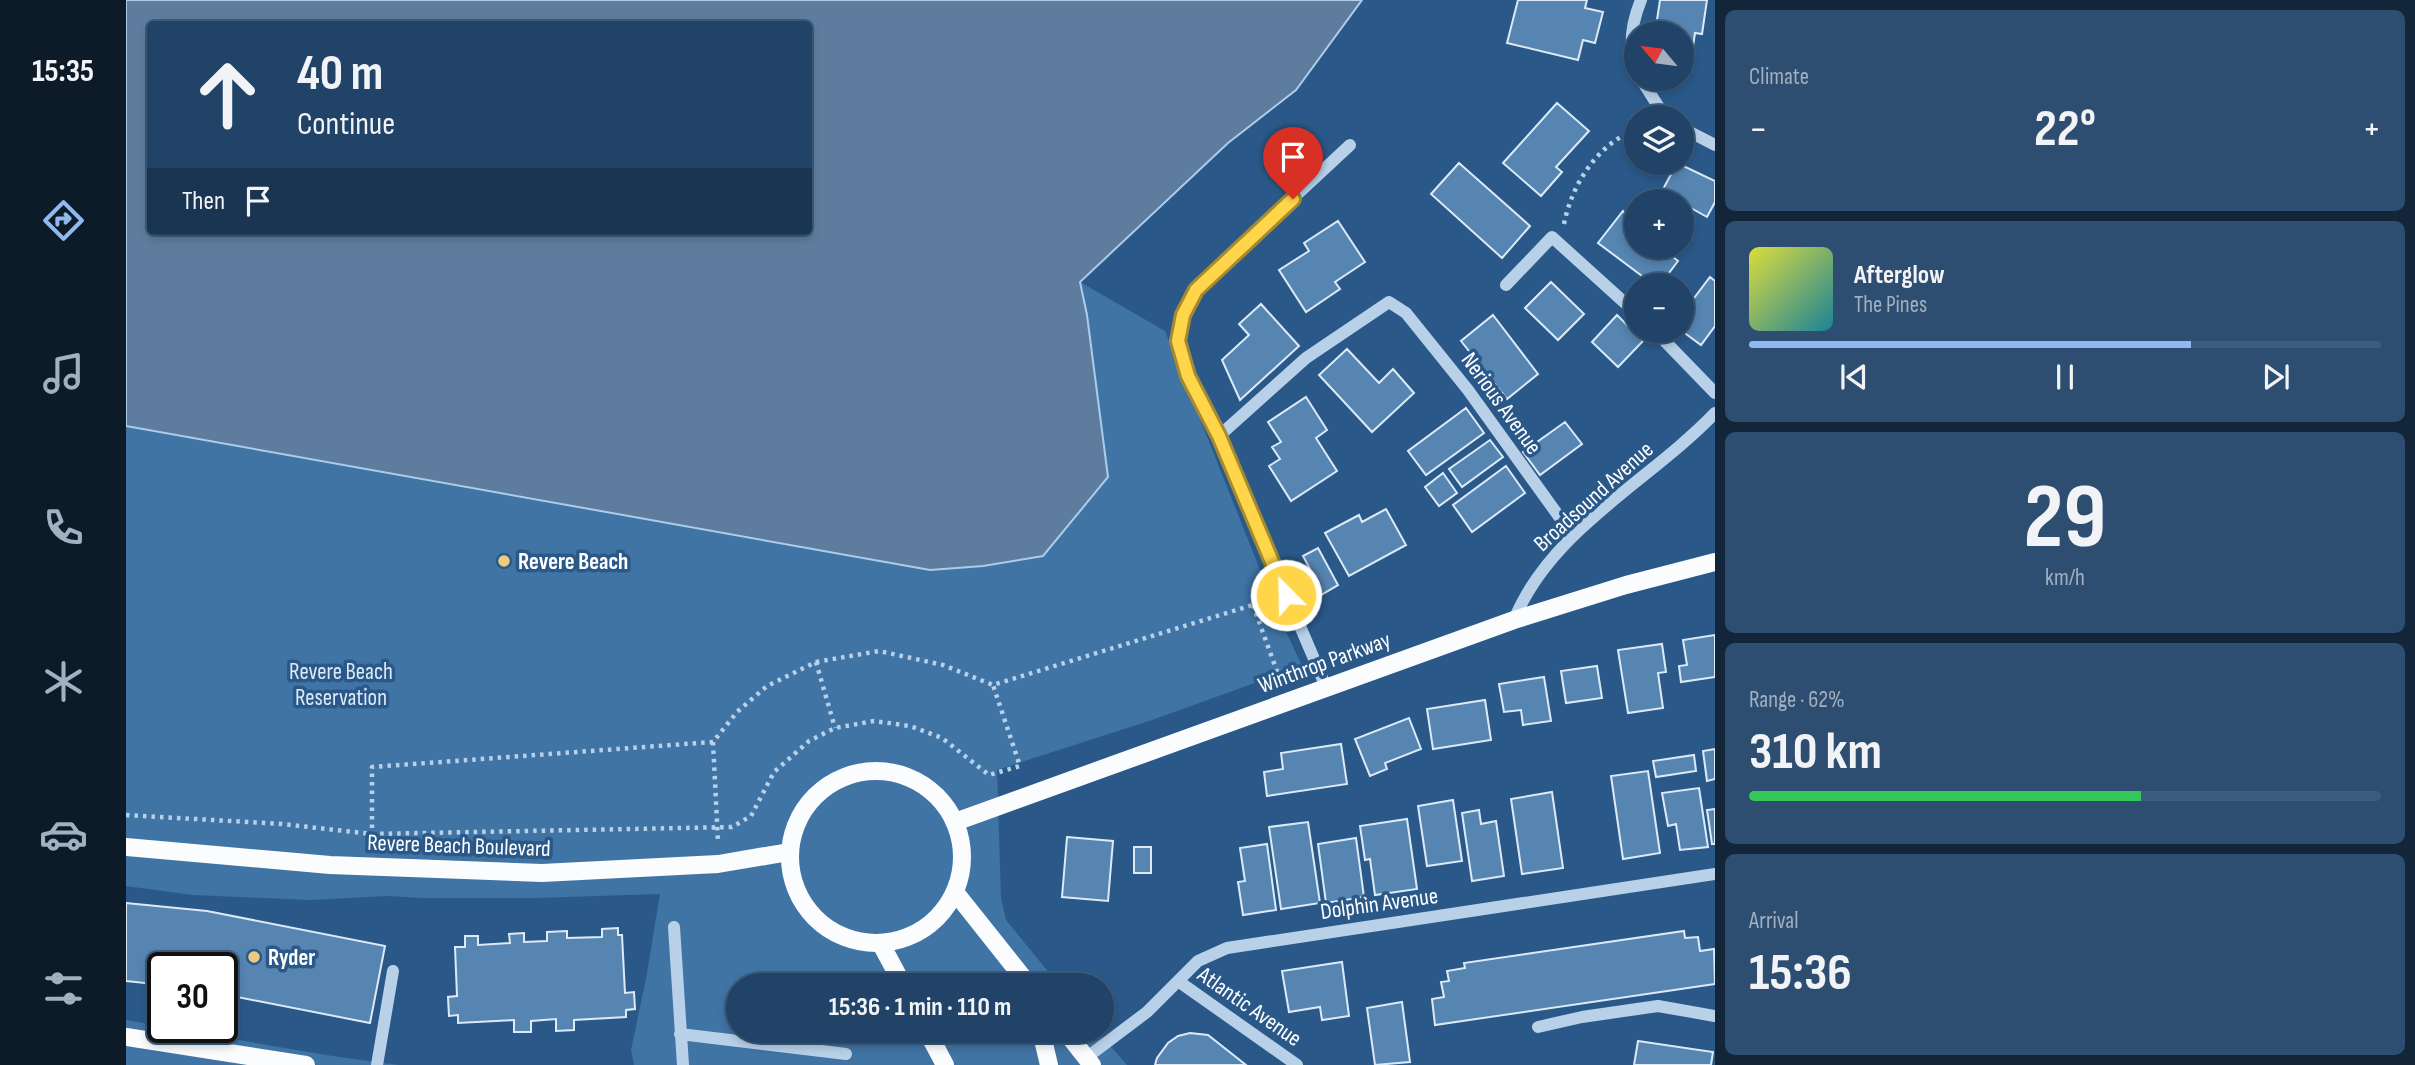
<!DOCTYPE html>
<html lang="en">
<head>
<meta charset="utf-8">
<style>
  :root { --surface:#204367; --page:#2d4e70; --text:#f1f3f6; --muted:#a2b0c0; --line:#3d5c7b; --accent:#90b9f0 }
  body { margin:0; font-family:"Sofia Sans Condensed",sans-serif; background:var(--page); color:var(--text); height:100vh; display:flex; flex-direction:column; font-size:26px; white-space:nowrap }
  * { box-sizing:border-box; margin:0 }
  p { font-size:23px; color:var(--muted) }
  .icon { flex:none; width:38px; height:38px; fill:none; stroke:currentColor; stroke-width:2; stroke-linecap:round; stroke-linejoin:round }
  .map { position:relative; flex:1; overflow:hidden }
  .panel { display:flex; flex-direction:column; gap:10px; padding:10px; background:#122539; width:700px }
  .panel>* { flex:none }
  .top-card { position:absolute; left:21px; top:21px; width:665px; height:214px; border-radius:7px; box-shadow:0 4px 10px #0003,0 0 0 2px var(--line); background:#204367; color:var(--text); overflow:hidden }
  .needle { width:46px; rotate:299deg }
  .buttons { position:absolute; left:1498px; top:21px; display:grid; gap:14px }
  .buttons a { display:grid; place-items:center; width:70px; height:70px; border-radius:50%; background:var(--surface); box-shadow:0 4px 10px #0003,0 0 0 2px var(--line); font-size:35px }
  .speed { position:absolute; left:21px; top:952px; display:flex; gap:14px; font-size:35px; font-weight:700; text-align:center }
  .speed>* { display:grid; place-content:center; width:91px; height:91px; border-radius:50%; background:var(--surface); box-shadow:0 4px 10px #0003,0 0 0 2px var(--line); line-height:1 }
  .speed .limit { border:4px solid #111; border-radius:10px; background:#fff; color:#111 }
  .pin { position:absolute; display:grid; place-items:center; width:60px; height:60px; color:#fff; margin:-72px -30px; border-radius:50% 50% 50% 0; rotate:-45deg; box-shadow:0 0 7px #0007 }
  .pin .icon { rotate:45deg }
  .me { position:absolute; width:77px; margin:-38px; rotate:337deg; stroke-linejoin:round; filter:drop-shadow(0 0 5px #0008) }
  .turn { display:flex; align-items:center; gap:24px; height:147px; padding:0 35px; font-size:32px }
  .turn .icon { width:91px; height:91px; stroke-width:2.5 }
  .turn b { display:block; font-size:49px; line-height:60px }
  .then { display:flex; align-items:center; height:66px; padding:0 35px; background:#0003; gap:14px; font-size:26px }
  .big { font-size:52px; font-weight:700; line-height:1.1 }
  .panel .tile { flex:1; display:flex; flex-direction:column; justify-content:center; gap:10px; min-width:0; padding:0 24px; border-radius:10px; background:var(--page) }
  .panel .dial { align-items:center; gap:0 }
  .dial b { font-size:91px; line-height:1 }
  .song { display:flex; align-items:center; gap:21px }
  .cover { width:84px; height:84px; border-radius:10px; background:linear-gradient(135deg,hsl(60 70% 55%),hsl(190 70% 35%)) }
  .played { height:7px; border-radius:4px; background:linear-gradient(90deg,var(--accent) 70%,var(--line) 70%) }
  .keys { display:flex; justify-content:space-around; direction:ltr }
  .heat { display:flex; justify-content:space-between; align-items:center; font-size:38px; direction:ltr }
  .charge { height:10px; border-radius:5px; background:linear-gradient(90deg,#34c759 62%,var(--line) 0) }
  .trip { position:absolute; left:600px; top:973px; width:388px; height:70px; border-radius:35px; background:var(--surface); box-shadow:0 4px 10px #0003,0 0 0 2px var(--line); font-weight:700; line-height:70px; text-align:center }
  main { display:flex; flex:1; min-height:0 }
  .menu { display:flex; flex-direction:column; width:126px; justify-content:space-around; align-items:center; background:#0d1b29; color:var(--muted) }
  .menu .icon { width:49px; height:49px }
  .menu .active { color:var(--accent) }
  .menu b { font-size:32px; color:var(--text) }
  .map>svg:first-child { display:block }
  .green { fill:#3f74a5 }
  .water { fill:#5e7d9e; stroke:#adcce9; stroke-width:2; fill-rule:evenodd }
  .building { fill:#5685b2; stroke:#dceaf7; stroke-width:2 }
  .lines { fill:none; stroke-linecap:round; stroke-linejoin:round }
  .path { stroke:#b8d1e9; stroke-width:4.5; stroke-dasharray:3.5 5; stroke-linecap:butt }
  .minor { stroke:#b8d1e9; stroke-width:12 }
  .major { stroke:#fafcfe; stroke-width:18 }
  .route-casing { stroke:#a68a30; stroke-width:18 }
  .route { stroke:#ffd54a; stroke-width:12 }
  .poi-dot { fill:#efc980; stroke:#2a5989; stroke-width:2.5 }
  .labels { text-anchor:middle; stroke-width:7; stroke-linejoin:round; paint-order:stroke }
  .street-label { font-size:23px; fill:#fff; stroke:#2a5989 }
  .poi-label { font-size:23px; font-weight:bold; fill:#fff; stroke:#2a5989; text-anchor:start }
  .park-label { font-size:23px; fill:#dceaf7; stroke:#2a5989 }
</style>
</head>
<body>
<main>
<nav class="menu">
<b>15:35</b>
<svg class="icon active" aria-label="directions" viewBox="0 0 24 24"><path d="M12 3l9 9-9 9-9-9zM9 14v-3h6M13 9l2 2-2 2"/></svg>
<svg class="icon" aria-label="music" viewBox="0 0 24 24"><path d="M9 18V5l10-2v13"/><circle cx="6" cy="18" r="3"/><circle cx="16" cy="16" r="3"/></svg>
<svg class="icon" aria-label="phone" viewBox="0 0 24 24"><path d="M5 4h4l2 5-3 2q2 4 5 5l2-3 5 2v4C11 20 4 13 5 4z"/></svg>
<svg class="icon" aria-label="climate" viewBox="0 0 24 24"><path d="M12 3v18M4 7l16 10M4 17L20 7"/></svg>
<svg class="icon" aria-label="car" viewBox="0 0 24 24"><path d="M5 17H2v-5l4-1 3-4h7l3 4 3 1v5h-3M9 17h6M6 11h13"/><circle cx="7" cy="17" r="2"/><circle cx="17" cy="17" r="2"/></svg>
<svg class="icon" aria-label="filters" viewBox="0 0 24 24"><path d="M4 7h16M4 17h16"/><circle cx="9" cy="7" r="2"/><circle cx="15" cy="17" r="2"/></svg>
</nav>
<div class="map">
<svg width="1589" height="1065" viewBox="0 0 1589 1065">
  <rect width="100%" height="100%" fill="#2a5989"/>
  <path class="green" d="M954 282 1039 331 1150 610 1176 666 1026 720 871 770 875 898 880 920 933 985H612V1031H971L1001 1065H508L505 1050 520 979 534 894 408 898H297L261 896 184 900 67 895 0 886V426L804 570 954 510 982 477 961 315Z
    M0 1020C90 1035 181 1054 273 1065H0Z"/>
  <path class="water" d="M0 0H1236L1170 90 1102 143 954 282 961 315 982 477 917 556 857 566 804 570 0 426ZM24 24H682V231H24Z"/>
  <path class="building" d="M1392 0H1461L1459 8 1477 12 1469 43 1457 40 1452 60 1381 43Z
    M1534 0H1581L1576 34 1569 33 1564 67 1556 66V33H1529Z
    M1431 103 1463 131 1430 167 1436 172 1415 196 1377 163Z
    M1333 163 1404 226 1376 258 1305 194Z
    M1551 163 1589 181V202L1581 217 1556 203V201L1535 193Z
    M1497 211 1510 221V247H1539L1537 249 1552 261 1534 285H1528L1472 243Z
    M1212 221 1239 262 1209 282 1214 289 1180 312 1153 270 1183 251 1178 243Z
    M1584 277 1589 281V326L1575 345 1556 331V314Z
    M1425 282 1458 314 1432 340 1399 308Z
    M1135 304 1173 346 1114 400 1096 360 1123 335 1113 324Z
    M1367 315 1412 374 1381 399 1335 341Z
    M1491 315 1517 341 1492 367 1466 342Z
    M1221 349 1253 383 1267 369 1288 393 1246 432 1193 375Z
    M1180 397 1201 430 1190 438 1211 471 1165 501 1143 466 1154 459 1146 447 1155 442 1142 422Z
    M1340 408 1358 433 1300 475 1282 451Z
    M1439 422 1456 444 1414 475 1397 452Z
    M1364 440 1377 457 1336 487 1323 469Z
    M1380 466 1399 493 1346 532 1327 505Z
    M1317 473 1331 493 1313 506 1299 487Z
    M1260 509 1280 545 1223 576 1199 533 1233 515 1236 522Z
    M1192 548 1212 585 1188 599 1174 574 1184 569 1177 556Z
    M1589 635V677L1555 682 1553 666 1561 665 1557 640Z
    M1536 644 1540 672 1532 673 1537 708 1502 713 1492 650Z
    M1471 666 1476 698 1440 703 1435 671Z
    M1418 677 1425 721 1397 725 1395 710 1378 712 1373 684Z
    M1359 700 1365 740 1307 749 1301 709Z
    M1283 718 1295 749 1259 763 1261 769 1244 776 1229 739Z
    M1215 744 1221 784 1141 796 1138 772 1157 769 1155 753Z
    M1589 749V779L1581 781 1577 751Z
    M1568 755 1570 771 1530 777 1527 761Z
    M1522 771 1534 853 1497 859 1485 776Z
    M1573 788 1582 847 1554 850 1550 824 1542 826 1536 793Z
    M1426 792 1437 868 1396 874 1385 799Z
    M1327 800 1336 861 1301 866 1292 806Z
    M1589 809V844H1586L1581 810Z
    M1353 810 1355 824 1370 821 1378 876 1346 881 1336 813Z
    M1281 819 1291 889 1249 895 1244 859 1239 860 1234 826Z
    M1182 822 1194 903 1155 909 1143 827Z
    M941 837 987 841 982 901 936 897Z
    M1230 838 1238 897 1200 903 1192 844Z
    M1141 844 1150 910 1117 915 1112 882 1119 881 1114 848Z
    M1008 847H1025V873H1008Z
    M0 903 81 911 259 946 244 1023 96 994V968H37V985L0 981Z
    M492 928V935H496L499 993 508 992 509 1009 500 1010V1017L448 1020V1030L430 1031V1019L405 1021V1032H388V1020L332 1023V1015L323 1016 322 997 331 996 329 947H339V936H352V945L384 943 383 934 398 933V942L421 941V932L441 931V938L476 937V929Z
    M1558 931 1559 938 1572 937 1574 951 1588 949 1589 984 1309 1025 1306 999 1318 997 1315 982 1323 981 1321 971 1339 968 1338 963Z
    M1216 962 1223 1016 1196 1020 1194 1007 1163 1012 1156 971Z
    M1276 1002 1284 1062 1249 1065 1241 1008Z
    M1064 1033 1082 1035 1120 1065H1029L1031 1058 1042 1043 1052 1036Z
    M1512 1041 1587 1052 1585 1065H1508Z"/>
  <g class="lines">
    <path class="path" d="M1438 224C1446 184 1471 145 1510 129
      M1127 605 1153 677
      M690 662 709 728
      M587 742 592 842
      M0 815 156 824 246 834 606 827 625 816 648 772 683 741 709 728 748 721 784 726 816 738 863 775 894 766 867 685
      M246 845V767L587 742 611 712 641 686 690 662 753 651 817 665 867 685 1143 600"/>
    <path class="minor" d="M1510 71C1502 48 1506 22 1515 0
      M1515 79 1539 117
      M1556 128 1589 145
      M1380 285 1426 237 1510 313
      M1529 331 1589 393
      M1093 436 1180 358 1263 302 1280 313 1342 390 1447 536
      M1388 620C1425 529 1523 482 1589 413
      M1200 687 1093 436 1062 376 1055 358 1052 341 1057 315 1065 298 1076 283 1224 145
      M548 927 557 1065
      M1052 981 1171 1065
      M1412 1027 1456 1017 1532 1006 1589 1016
      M554 1034 720 1054
      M960 1058 1021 1012 1072 961 1101 948 1589 874
      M251 1065 267 971"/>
    <path class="major" d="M664 857a86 86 0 1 1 172 0a86 86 0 1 1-172 0Z
      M829 822 1388 620 1500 585 1589 562
      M0 847 204 865 416 873 592 864 663 852
      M829 892 903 985
      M755 944 777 985
      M801 1031 819 1065
      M915 1031 923 1065
      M939 1031 966 1065
      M0 1037 180 1065"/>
  </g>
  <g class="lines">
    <defs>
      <path id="route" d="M1160 595 1093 436 1062 376 1052 341 1057 315 1070 290 1167 199"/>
    </defs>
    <use href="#route" class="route-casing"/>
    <use href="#route" class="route"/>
  </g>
  <g class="poi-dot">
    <circle cx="378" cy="561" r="7"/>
    <circle cx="128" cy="957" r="7"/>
  </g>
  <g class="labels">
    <g class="street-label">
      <text transform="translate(1376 403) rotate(54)" y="8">Nerious Avenue</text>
      <text transform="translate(1467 496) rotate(-42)" y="8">Broadsound Avenue</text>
      <text transform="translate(1198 662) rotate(-20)" y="8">Winthrop Parkway</text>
      <text transform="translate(333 845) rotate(2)" y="8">Revere Beach Boulevard</text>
      <text transform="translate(1253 903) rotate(-8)" y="8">Dolphin Avenue</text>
      <text transform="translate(1124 1006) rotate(35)" y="8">Atlantic Avenue</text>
    </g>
    <g class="poi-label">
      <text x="392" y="569">Revere Beach</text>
      <text x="142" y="965">Ryder</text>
    </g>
    <g class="park-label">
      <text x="215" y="679">Revere Beach<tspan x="215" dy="26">Reservation</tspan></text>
    </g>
  </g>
</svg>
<div class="buttons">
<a><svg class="needle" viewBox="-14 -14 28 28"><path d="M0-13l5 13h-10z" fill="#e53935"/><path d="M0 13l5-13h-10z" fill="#a2b0c0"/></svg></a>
<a><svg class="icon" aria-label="layers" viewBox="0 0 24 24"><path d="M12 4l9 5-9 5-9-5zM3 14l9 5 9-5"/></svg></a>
<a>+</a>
<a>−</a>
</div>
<div class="speed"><div class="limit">30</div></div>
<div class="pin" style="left:1167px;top:199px;background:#d93025"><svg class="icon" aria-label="arrive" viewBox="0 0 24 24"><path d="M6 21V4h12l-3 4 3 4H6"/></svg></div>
<svg class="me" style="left:1160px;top:595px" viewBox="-20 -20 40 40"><circle r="17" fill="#ffd54a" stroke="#fff" stroke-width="3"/><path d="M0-11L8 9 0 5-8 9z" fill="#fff"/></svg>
<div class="trip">15:36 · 1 min · 110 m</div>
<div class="top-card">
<div class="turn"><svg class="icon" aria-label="ahead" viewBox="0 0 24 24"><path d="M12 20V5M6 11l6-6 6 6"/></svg><div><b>40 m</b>Continue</div></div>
<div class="then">Then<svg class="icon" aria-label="arrive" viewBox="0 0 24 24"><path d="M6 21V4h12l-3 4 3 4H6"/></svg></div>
</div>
</div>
<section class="panel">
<div class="tile"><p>Climate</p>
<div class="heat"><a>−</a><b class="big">22°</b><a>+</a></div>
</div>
<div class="tile">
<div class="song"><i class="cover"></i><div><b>Afterglow</b><p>The Pines</p></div></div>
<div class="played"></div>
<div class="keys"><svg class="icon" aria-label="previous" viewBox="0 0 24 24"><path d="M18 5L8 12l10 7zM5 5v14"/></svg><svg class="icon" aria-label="pause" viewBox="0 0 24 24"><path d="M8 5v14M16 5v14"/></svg><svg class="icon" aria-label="next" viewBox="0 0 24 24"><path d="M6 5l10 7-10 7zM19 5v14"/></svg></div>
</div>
<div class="tile dial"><b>29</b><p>km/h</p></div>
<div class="tile"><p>Range · 62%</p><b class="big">310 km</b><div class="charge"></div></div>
<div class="tile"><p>Arrival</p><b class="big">15:36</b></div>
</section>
</main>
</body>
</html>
